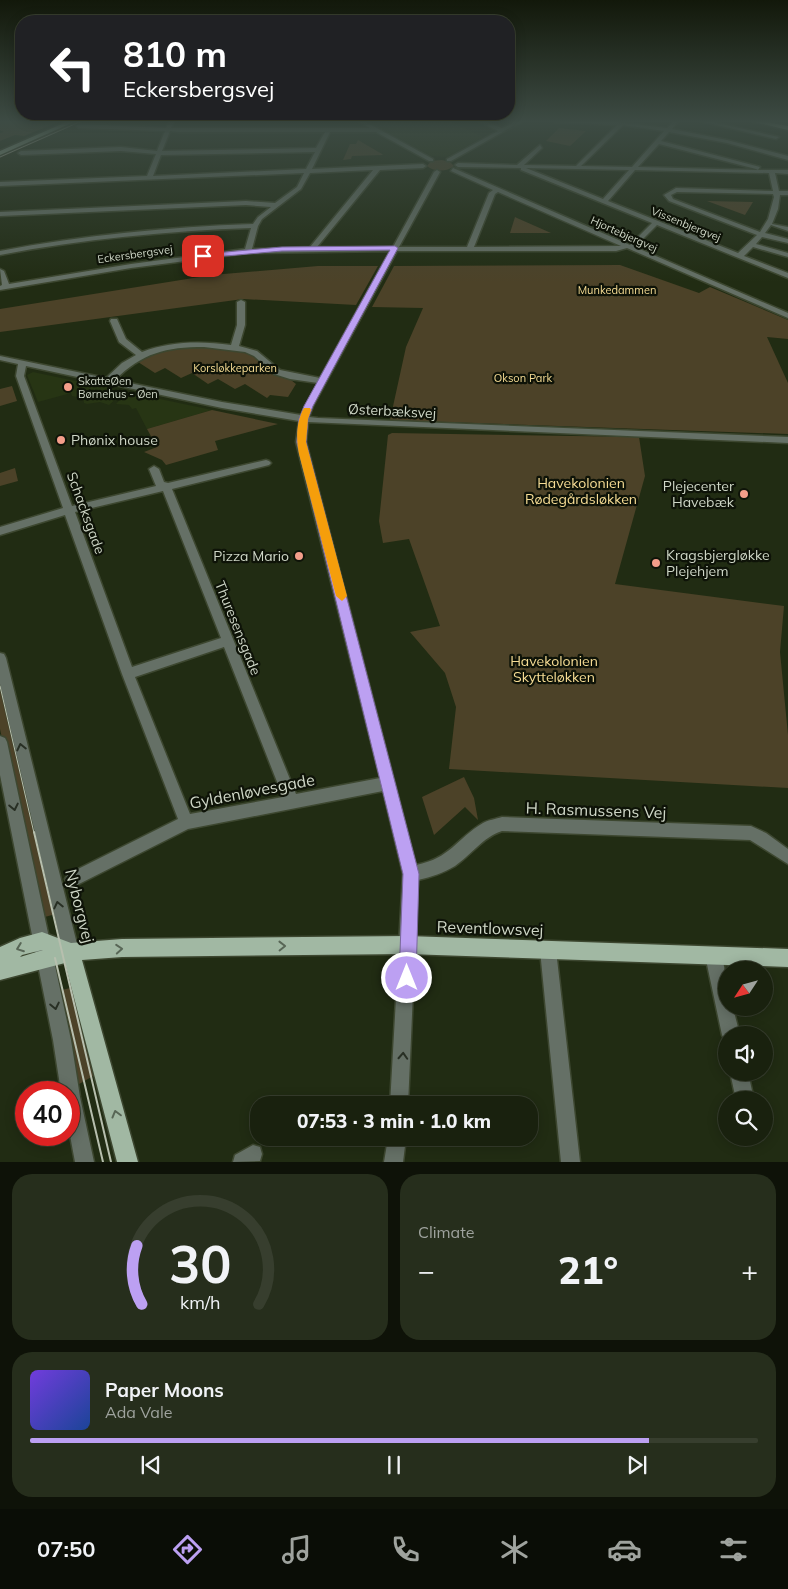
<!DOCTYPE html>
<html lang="en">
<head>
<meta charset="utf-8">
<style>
  :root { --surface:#19210e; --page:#262e1c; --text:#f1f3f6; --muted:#9fa39e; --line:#373e2e; --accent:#bca0f2 }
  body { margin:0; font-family:Mulish,sans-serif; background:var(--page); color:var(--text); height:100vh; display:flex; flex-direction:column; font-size:19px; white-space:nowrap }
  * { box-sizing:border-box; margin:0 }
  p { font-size:16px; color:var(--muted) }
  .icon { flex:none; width:28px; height:28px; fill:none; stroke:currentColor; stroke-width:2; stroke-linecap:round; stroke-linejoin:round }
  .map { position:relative; height:1162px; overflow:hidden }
  .sheet { display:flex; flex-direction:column; gap:12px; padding:12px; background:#0e1208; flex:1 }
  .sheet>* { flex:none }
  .banner { position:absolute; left:15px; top:15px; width:500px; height:105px; border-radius:20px; box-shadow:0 2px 12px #0003,0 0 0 1px var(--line); background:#202124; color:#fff; overflow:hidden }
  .needle { width:32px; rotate:234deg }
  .controls { position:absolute; left:718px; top:961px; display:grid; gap:10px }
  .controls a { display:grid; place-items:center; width:55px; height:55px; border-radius:50%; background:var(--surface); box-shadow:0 2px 12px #0003,0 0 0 1px var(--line); font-size:25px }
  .speed { position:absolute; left:15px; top:1081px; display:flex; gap:10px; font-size:25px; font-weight:700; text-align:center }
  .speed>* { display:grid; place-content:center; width:65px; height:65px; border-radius:50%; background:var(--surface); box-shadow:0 2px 12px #0003,0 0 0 1px var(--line); line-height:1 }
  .speed .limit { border:8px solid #d22; background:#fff; color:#111 }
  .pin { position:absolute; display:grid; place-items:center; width:42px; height:42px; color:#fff; margin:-21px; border-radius:10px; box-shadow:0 2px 8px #0006 }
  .me { position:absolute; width:55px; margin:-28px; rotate:0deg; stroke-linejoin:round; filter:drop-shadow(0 0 4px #0008) }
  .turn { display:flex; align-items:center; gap:18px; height:105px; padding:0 25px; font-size:22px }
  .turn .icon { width:65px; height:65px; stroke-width:2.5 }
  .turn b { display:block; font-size:35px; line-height:42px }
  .big { font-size:38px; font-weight:800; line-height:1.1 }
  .sheet .card { flex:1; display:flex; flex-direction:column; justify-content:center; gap:8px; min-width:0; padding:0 18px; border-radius:20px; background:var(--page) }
  .sheet .dial { align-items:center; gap:0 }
  .dial svg { height:130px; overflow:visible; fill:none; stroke:var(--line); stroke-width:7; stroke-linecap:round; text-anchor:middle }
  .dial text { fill:var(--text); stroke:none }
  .song { display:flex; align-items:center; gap:15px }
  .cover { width:60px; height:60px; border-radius:8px; background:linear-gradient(135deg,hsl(260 70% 55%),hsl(220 70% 35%)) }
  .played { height:5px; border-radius:2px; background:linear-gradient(90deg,var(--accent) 85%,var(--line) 85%) }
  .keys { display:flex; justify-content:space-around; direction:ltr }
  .heat { display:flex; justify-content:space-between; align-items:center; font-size:28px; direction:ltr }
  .sheet .tiles { flex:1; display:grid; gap:12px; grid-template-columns:1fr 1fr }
  .card:last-child { grid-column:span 2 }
  .trip { position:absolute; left:250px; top:1096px; width:288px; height:50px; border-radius:20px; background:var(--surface); box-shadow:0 2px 12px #0003,0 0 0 1px var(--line); font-weight:800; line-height:50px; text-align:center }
  .tab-bar { display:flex; height:80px; justify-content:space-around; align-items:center; background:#0a0d06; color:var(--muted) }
  .tab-bar .icon { width:35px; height:35px }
  .tab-bar .current { color:var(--accent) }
  .tab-bar b { font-size:22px; color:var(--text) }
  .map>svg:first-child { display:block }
  .built { fill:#273514 }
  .green { fill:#4c4228 }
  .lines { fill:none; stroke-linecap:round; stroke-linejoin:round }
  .minor-casing { stroke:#3d4730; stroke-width:3 }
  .major-casing { stroke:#3d4730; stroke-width:3 }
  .minor { fill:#657066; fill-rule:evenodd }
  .major { fill:#a1b8a3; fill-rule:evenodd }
  .tram-far1 { stroke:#b7bfae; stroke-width:1 }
  .tram { stroke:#b7bfae; stroke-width:2 }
  .oneway { stroke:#282f24 }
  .oneway2 { stroke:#586656 }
  .route { fill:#bca0f2; stroke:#7a689d }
  .slow { fill:#f59e0b }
  .poi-dot { fill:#f49e8a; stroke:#0e1308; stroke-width:2 }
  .labels { text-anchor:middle; stroke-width:4.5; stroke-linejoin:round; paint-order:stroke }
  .far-street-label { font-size:11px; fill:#cfd7c7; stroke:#0e1308 }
  .far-park-label { font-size:11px; fill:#f7dd95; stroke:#0e1308 }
  .far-poi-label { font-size:11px; fill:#cfd7c7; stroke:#0e1308; text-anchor:start }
  .street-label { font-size:14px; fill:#cfd7c7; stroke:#0e1308 }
  .poi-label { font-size:14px; fill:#cfd7c7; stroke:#0e1308; text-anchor:start }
  .park-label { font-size:14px; fill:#f7dd95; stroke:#0e1308 }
  .near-street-label { font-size:16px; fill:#cfd7c7; stroke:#0e1308 }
</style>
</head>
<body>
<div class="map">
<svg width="788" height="1162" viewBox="0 0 788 1162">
  <rect width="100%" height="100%" fill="#212c13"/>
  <path class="built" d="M364 120H447L483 137 447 157 431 156Z
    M33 372 113 389 117 398 109 405 100 402 87 404 84 403 83 398 72 396 71 393 38 402 27 375Z
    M127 392 212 410 147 429 136 408 132 409 129 405 116 404Z"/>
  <path class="green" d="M0 120H63L24 136 15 135 0 141V133L4 132 0 130Z
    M78 120H85L0 158V155Z
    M559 128 586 131 570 146 546 141Z
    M358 140 382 154 383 155 352 156 351 159 343 160 350 144H356Z
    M442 160 450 162 454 166C447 172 434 172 427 166L431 161Z
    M707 201 753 202 745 215Z
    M515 217 517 218 551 233H510Z
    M620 265 699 293 710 287 788 320V339L767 337 788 383V434L390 420 406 347 423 308 372 307 394 266Z
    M318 266H378L356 305 243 299 0 332V309L212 275Z
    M192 347 229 349 253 355 268 371 291 380 296 384 288 397 270 395 267 398 245 384 235 389 218 379 208 384 192 373 181 378 165 368 155 373 138 362C155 352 169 348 192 347Z
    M12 386 17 401 0 406V389Z
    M212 410 278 424 215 441 218 450 166 465 162 460 144 452 157 447 147 429Z
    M392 433 639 437 645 476 615 584 784 606 780 652 788 735V788L449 769 456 707 445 673 410 632 440 626 409 539 383 543 379 521 388 435Z
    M15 468 18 481 0 486V473Z
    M0 671 56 914 41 918 0 729Z
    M464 777 474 798 478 820 465 807 434 835 422 797Z
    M75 987 100 1072 74 1087 57 991Z"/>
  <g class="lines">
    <defs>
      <path id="minor" d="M170 120H175L171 128H370L356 120H362L433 159V161H429L376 132H330L312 169 423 164 426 166 423 168 380 170 317 247H393L434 172 437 170 440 172 399 247H467L489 193 493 190 451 171 453 168 630 245 652 223 521 170V168L458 167 455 165 458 163 517 165 540 145 542 148 524 165 576 166 617 125 555 122 553 120 607 121 667 128 675 120H679L672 129 727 140 788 156V160L727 143 669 132 661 141 760 167 758 170H788V174L775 173 779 191H788V195H780L778 209 772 224 788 227V231L771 225 765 233 788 239V243L762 237 756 244 788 253V257L753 247 744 256 788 273V278L657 225 635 247 788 313V318L627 248 616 251H397L313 406 309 417 318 418 788 437V443L308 422 306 442 416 865C451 858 456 839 483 823 488 820 496 819 502 817L751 826 766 833 788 849V864L750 840 502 831C483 837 471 855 455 866 443 873 432 877 418 880L408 1105H390L403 874 383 791 188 829 73 887 68 884 65 879 68 874 178 819 122 674 65 515 0 535V527L63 508 16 376 18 364 0 360V356L106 378 122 363 136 355 119 342 110 321 111 319H117L126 339 142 352C171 341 201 341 231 345L237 325V302L241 300 245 302V325L239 346 257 351 280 370 320 378 390 251 248 253 131 268 0 290V286L2 285 0 269 4 271 9 284 131 264 245 249 251 228C167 231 83 239 0 255V251C84 235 168 227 253 224L258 217 271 207 246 205 0 216V212L246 201 275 203 297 187 304 173 0 186V182L147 176 156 154 121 151 21 155 18 153 21 151 121 147 157 151 165 131 79 128 76 126 79 124 166 128ZM623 125 664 131 632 167 581 166ZM170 131 179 132H325L316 148 162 151ZM659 144 756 169 758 170 638 167ZM315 152 306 169 153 176 161 155ZM526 168 629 170 603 199ZM373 170 310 247 252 249 258 226 262 219 301 189 310 173ZM635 170 769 173 773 191 676 188 664 195 669 201 757 235 738 253 608 201ZM498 192 621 246 474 247 495 194ZM677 192 773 194 774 197 768 219 760 232 673 199 671 195ZM204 347 245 352 254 356 274 374 290 379 318 383 301 415 222 402 115 380C142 353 166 347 204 347ZM26 366 222 408 299 421 296 442 380 778 296 794 172 489 269 465 271 463 269 461 266 460 168 483 164 482 159 469 154 466 149 469 156 486 72 506 24 376ZM163 491 221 638 132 667 75 512ZM224 647 283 797 190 814 135 677Z
        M476 120H481L502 128 518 120H524L451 161H447V159L498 131Z
        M696 120H704L779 137 776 139Z
        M0 653 4 654 6 658 79 952 77 958 71 960 65 958 63 952 0 684Z
        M0 736 5 738 7 742 71 1040 80 1097 94 1162H75L69 1130V1092H61L53 1040 0 775Z
        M548 942 554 944 556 950 580 1162H561L540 950 542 944Z
        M713 947 719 949C727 968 726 987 726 1008H733L740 1035H726V1042L722 1035 705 955 707 949Z
        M730 1072H748L754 1100H736Z
        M388 1138H406L403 1162H384Z
        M253 1145 260 1147 262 1154 260 1161 233 1162 235 1155Z"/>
      <path id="major" d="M71 120H78L0 155V151Z
        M747 120H756L788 126V130Z
        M42 932 71 943 122 939 407 936 788 949V967L407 954 122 957 82 960 138 1162H117L65 963 0 980V947L20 938ZM42 950H43L20 957 22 955Z"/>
    </defs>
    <use href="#minor" class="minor-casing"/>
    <use href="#major" class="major-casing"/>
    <use href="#minor" class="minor"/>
    <use href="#major" class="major"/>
    <path class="tram-far1" d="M0 157 84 120
      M0 686 34 833"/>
    <path class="tram" d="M34 832 111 1162
      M55 958 103 1162"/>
  </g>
  <defs><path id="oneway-chevron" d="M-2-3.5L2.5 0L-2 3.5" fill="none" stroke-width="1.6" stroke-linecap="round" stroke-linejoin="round" transform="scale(1.25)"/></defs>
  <g class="oneway">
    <use href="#oneway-chevron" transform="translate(21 747) rotate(-103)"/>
    <use href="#oneway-chevron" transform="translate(14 807) rotate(78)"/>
    <use href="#oneway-chevron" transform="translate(58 905) rotate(-103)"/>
    <use href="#oneway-chevron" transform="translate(55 1006) rotate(78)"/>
    <use href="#oneway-chevron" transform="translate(403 1056) rotate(-87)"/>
  </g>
  <g class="oneway2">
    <use href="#oneway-chevron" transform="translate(282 946) rotate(-1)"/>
    <use href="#oneway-chevron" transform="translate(20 948) rotate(159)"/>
    <use href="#oneway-chevron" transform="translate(119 949) rotate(-4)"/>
    <use href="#oneway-chevron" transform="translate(116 1114) rotate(-105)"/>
  </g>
  <linearGradient id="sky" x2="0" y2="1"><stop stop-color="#12180a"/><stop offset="0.43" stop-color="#3d4b44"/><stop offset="1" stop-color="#3d4b44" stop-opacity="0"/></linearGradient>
  <rect width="788" height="282" fill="url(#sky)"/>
  <path class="route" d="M395 246 398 248 313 406 308 419 306 442 419 874 416 978 413 984 407 987 401 984 399 978 403 874 297 442 299 419 304 406 390 250 282 251 203 258 199 256 203 254 282 247Z"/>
  <path class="slow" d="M304 408H310L311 410 308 419 306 442 347 596 342 601 336 596 299 454C296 439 296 422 304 408Z"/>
  <g class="poi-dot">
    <circle cx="68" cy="387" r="5"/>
    <circle cx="61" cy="440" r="5"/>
    <circle cx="744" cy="494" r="5"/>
    <circle cx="299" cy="556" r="5"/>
    <circle cx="656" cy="563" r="5"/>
  </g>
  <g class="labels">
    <g class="far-street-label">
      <text transform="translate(686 224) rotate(22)" y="4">Vissenbjergvej</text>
      <text transform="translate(624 234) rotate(24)" y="4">Hjortebjergvej</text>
      <text transform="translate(135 254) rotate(-8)" y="4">Eckersbergsvej</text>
    </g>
    <g class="far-park-label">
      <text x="617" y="294">Munkedammen</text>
      <text x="235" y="372">Korsløkkeparken</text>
      <text x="523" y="382">Okson Park</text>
    </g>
    <g class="far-poi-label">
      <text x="78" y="385">SkatteØen<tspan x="78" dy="13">Børnehus - Øen</tspan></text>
    </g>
    <g class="street-label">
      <text transform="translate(392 411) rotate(3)" y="5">Østerbæksvej</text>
      <text transform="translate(86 513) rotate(70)" y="5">Schacksgade</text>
      <text transform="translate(238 628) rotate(68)" y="5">Thuresensgade</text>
    </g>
    <g class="poi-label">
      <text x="71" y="445">Phønix house</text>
      <text x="734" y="491" text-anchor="end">Plejecenter<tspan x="734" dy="16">Havebæk</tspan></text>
      <text x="666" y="560">Kragsbjergløkke<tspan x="666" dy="16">Plejehjem</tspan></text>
      <text x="289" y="561" text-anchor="end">Pizza Mario</text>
    </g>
    <g class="park-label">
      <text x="581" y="488">Havekolonien<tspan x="581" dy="16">Rødegårdsløkken</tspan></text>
      <text x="554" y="666">Havekolonien<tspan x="554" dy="16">Skytteløkken</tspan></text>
    </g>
    <g class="near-street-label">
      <text transform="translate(252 791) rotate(-11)" y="6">Gyldenløvesgade</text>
      <text transform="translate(596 810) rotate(2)" y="6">H. Rasmussens Vej</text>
      <text transform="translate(80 906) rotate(76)" y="6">Nyborgvej</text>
      <text transform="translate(490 928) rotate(2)" y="6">Reventlowsvej</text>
    </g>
  </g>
</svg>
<div class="controls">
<a><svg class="needle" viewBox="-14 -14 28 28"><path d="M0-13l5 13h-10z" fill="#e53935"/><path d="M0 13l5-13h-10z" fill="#9fa39e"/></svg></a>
<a><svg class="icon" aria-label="sound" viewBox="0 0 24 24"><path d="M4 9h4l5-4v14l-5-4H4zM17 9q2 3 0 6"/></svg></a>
<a><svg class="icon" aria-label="search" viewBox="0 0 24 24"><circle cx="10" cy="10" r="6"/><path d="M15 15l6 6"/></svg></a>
</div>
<div class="speed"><div class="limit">40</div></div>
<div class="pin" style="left:203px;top:256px;background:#d93025"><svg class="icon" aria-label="arrive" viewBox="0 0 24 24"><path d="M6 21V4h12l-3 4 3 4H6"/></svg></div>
<svg class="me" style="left:407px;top:978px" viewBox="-20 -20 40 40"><circle r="17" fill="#bca0f2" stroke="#fff" stroke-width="3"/><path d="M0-11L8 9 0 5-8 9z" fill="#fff"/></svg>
<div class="trip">07:53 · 3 min · 1.0 km</div>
<div class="banner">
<div class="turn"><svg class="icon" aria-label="left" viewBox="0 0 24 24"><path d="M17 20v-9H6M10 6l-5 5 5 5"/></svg><div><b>810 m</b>Eckersbergsvej</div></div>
</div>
</div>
<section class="sheet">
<div class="tiles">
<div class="card dial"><svg viewBox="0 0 100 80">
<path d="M14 69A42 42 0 1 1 86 69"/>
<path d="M14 69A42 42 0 0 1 11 33" stroke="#bca0f2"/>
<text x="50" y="56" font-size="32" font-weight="700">30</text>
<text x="50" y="72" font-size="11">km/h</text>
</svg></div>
<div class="card"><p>Climate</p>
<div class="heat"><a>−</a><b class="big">21°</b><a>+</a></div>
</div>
<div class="card">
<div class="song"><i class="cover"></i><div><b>Paper Moons</b><p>Ada Vale</p></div></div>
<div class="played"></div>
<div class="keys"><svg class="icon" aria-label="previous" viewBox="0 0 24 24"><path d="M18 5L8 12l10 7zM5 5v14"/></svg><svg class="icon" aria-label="pause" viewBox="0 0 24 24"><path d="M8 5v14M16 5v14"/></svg><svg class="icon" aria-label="next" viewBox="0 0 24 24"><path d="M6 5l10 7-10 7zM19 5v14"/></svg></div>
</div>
</div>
</section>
<nav class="tab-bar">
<b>07:50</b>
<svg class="icon current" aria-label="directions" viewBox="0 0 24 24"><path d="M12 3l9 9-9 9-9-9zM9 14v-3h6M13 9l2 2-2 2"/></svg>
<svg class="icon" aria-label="music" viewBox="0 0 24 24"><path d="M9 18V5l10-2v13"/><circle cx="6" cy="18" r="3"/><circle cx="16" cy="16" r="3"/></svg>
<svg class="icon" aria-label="phone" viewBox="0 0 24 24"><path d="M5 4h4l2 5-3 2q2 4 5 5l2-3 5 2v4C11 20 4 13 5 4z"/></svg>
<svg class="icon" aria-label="climate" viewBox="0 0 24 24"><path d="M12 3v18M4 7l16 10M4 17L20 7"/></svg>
<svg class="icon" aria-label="car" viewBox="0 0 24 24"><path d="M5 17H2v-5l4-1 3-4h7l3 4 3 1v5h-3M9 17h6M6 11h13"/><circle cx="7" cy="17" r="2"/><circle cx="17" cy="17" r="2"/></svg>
<svg class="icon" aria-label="filters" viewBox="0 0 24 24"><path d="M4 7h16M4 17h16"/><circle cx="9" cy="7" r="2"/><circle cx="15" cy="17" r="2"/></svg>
</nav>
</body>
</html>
